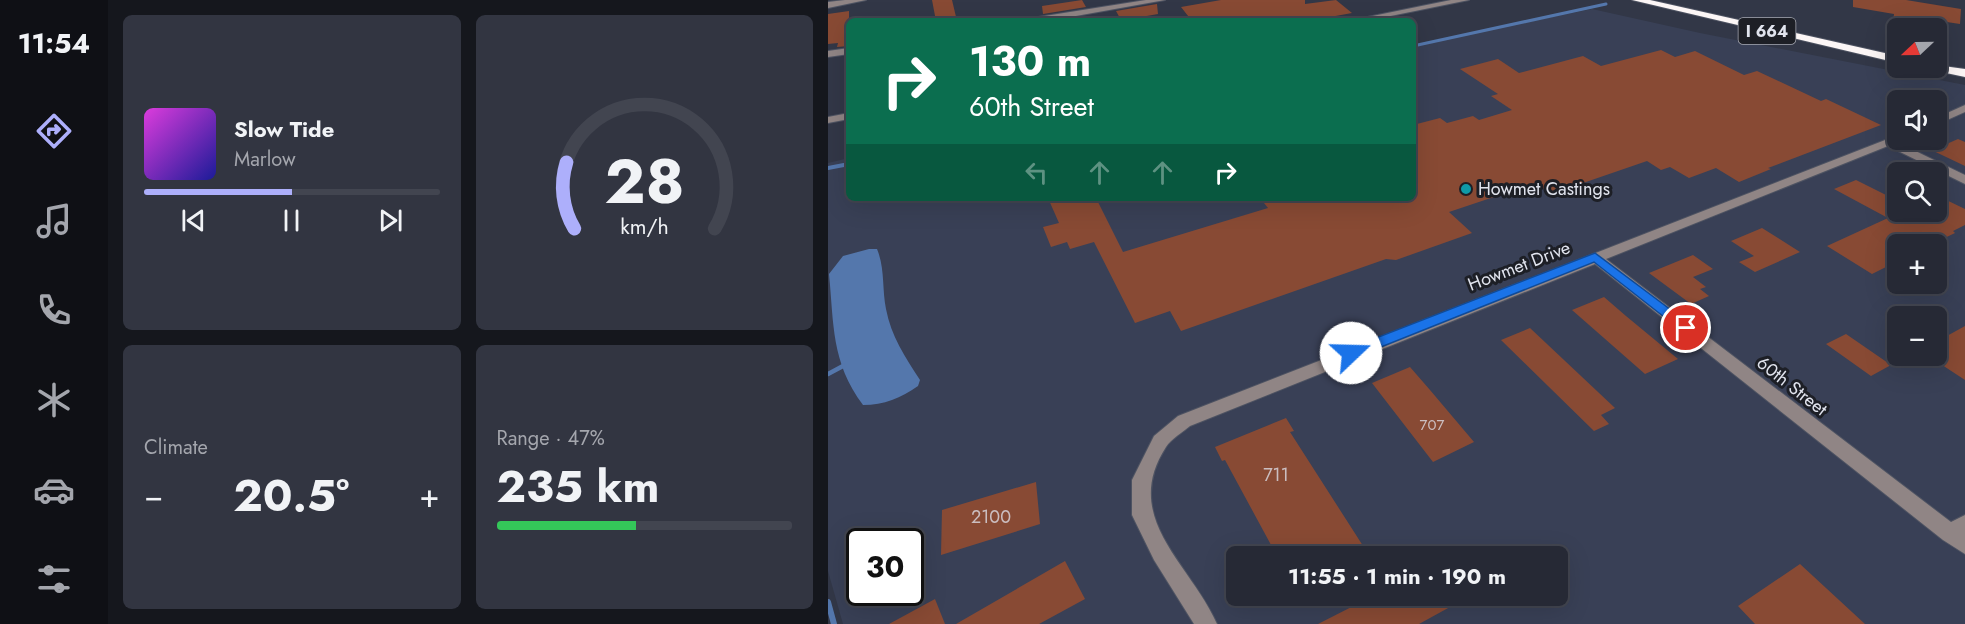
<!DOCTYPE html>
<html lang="en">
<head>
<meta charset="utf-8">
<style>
  :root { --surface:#262935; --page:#323541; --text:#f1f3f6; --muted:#a4a6ad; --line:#424550; --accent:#adaffb }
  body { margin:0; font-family:Jost,sans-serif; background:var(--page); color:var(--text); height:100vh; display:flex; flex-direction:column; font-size:22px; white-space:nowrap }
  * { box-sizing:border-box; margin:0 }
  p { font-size:20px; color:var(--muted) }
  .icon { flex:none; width:33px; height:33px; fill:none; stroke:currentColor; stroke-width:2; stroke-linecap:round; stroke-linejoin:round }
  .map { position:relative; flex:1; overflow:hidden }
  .side { display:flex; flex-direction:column; gap:15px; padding:15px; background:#15171d; width:720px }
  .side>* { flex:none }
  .banner { position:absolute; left:18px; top:18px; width:570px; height:183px; border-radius:9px; box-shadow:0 6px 24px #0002,0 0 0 2px var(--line); background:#0b6e4f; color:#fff; overflow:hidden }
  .needle { width:39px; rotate:248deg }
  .tools { position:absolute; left:1059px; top:18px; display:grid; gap:12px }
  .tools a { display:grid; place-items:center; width:60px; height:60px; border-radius:9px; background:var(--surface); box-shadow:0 6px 24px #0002,0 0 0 2px var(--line); font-size:30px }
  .speed { position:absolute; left:18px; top:528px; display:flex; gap:12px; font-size:30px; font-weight:700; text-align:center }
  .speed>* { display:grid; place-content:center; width:78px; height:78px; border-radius:50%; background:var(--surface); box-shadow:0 6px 24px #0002,0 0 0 2px var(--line); line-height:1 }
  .speed .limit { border:3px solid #111; border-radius:9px; background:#fff; color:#111 }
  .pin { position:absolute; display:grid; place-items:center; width:51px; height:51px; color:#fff; margin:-26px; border:3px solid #fff; border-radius:50%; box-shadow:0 2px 6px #0007 }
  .me { position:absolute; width:66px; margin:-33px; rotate:69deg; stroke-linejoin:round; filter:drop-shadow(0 0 4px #0008) }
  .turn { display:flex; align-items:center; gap:21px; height:126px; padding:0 24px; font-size:27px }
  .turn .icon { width:78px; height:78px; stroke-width:2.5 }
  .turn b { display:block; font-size:42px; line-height:51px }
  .lanes { display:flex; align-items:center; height:57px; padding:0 24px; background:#0003; justify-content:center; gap:30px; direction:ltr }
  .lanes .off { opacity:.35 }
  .big { font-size:45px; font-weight:700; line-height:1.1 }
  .side .card { flex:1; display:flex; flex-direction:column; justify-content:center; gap:9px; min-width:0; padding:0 21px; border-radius:9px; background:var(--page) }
  .side .dial { align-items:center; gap:0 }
  .dial svg { height:156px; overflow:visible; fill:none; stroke:var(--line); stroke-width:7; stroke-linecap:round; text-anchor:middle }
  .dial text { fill:var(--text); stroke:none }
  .song { display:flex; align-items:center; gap:18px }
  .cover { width:72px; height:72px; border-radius:9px; background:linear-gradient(135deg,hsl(300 70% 55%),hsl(240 70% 35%)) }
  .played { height:6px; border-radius:3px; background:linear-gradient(90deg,var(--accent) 50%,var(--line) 50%) }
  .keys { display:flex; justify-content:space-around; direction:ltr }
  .heat { display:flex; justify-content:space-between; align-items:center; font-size:33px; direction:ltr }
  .charge { height:9px; border-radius:4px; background:linear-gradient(90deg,#34c759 47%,var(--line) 0) }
  .side .tiles { flex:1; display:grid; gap:15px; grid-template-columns:repeat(2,1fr) }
  .trip { position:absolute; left:398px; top:546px; width:342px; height:60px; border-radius:9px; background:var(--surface); box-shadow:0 6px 24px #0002,0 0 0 2px var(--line); font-weight:700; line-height:60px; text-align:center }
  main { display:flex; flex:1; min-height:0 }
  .dock { display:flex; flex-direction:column; width:108px; justify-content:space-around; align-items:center; background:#0f1015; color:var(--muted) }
  .dock .icon { width:42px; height:42px }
  .dock .selected { color:var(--accent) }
  .dock b { font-size:27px; color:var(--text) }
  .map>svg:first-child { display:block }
  .built { fill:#394056; fill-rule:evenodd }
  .water { fill:#5477ac }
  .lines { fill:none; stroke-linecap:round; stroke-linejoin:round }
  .stream-far3 { stroke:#5477ac; stroke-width:3 }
  .stream-far2 { stroke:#5477ac; stroke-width:4 }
  .stream-far1 { stroke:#5477ac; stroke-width:4.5 }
  .stream { stroke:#5477ac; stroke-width:6 }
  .building { fill:#884a34 }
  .minor-casing { stroke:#4e5362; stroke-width:2 }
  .highway-casing { stroke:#4e5362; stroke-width:2 }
  .minor { fill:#908585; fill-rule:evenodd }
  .highway { fill:#fcf6f6; fill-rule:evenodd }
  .route { fill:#1a73e8; stroke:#114b97; stroke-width:1.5 }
  .culture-dot { fill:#0f9aa8; stroke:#1d1f26; stroke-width:2 }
  .labels { text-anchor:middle; stroke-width:6; stroke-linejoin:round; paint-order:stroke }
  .number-label { font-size:15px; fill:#cbbec0 }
  .shield { fill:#1d1f26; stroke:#a6a9b2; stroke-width:1.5 }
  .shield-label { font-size:16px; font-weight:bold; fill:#e1e4ee }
  .poi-label { font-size:18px; fill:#e1e4ee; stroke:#1d1f26; text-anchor:start }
  .street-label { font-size:18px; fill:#e1e4ee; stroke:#1d1f26 }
  .near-number-label { font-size:18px; fill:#cbbec0 }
</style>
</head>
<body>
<main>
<nav class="dock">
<b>11:54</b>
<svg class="icon selected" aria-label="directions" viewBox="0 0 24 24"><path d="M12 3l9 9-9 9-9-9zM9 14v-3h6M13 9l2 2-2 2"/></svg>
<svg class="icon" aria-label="music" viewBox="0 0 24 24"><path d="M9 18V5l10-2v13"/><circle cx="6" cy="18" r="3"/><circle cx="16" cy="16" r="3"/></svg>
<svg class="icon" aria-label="phone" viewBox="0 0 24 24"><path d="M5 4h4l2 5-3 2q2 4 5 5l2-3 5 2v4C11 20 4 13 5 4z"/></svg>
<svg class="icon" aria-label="climate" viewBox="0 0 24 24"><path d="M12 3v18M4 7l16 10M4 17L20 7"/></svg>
<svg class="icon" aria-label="car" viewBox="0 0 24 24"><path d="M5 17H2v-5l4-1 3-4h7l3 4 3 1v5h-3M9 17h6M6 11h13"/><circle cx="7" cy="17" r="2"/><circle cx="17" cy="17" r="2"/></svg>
<svg class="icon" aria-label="filters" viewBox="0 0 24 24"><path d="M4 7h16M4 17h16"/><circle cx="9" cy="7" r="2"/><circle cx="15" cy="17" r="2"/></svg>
</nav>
<section class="side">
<div class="tiles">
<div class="card">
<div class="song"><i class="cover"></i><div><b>Slow Tide</b><p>Marlow</p></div></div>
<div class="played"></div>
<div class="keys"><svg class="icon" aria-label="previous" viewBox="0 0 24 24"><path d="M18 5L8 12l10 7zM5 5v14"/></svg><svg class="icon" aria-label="pause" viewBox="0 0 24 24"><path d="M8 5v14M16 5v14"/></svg><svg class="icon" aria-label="next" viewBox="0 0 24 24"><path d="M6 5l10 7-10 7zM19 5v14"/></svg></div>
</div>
<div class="card dial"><svg viewBox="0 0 100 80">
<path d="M14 69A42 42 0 1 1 86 69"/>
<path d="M14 69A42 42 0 0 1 10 35" stroke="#adaffb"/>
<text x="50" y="56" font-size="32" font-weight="700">28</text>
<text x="50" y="72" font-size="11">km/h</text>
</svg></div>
<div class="card"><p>Climate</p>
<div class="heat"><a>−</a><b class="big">20.5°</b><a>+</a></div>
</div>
<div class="card"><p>Range · 47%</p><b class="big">235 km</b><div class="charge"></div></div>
</div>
</section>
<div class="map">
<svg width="1137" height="624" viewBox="0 0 1137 624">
  <rect width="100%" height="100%" fill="#323747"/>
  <path class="built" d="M764 9 872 33 1137 85V624H15L0 571V163L21 158V198H585V45ZM1070 100H1108V140H1070ZM1070 172H1108V212H1070ZM1070 244H1108V284H1070ZM1070 316H1108V356H1070ZM32 542H82V592H32ZM408 556H729V596H408Z"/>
  <path class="water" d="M41 249H49C57 268 54 289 58 309 63 336 77 357 92 380L90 386C73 398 56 405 35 405 3 362 6 324 1 274L15 256Z"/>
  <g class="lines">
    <path class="stream-far3" d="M585 46 778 4"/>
    <path class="stream-far2" d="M0 168 21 164"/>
    <path class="stream-far1" d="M0 374 15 366"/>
    <path class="stream" d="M0 602 6 624"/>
  </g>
  <path class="building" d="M104 0H124L129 21H108Z
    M254 0 258 7 215 14 214 6Z
    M393 0H477V4L508 0 524 13 480 21H390L389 16 364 21 353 7Z
    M1025 0H1078L1133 9 1132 24 1112 21 1111 29 1065 22 1066 14 1025 7Z
    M329 4 330 14 313 17 293 20 288 11Z
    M21 11V46L9 47 10 43 0 44V14Z
    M833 50 847 57 867 51 916 75 929 71 993 101 998 99 1053 125 940 168 943 169 911 182 888 168 861 178 842 167 833 170 819 161 723 194 708 183 621 212 644 233 568 260 558 259 353 331 342 311 307 323 266 242 242 249 239 242 223 247 215 227 231 223 220 198H268L295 252 440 208 432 198H585V125L612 118 619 123 645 116 651 120 684 110 663 96 670 94 632 69 670 59 691 73 755 56 773 66Z
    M1130 139 1137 142V166L1095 146H1114Z
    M1028 180 1070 201V212H1108V195L1137 209V225L1125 231 1127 233 1104 244H1070V261L1044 274 999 246 1060 218 1006 189Z
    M934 228 972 252 927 272 911 262 926 256 903 241Z
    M865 255 885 269 865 277 878 287 872 289 881 296 863 304 821 273Z
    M776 297 798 316 850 359 817 374 744 310Z
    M1137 326V380L1108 361V342Z
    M702 328 787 408 773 415 781 424 766 431 673 340Z
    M1018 334 1063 365 1043 376 998 344Z
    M582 367 602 390 646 442 605 462 544 383Z
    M458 418 466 431 462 432 537 549 522 556H449L397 460 394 461 387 447Z
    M208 482 212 524 113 555 114 510Z
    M237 561 257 599 211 624H128Z
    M972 564 1037 624H927L910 606Z
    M545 596H642L591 624H490Z
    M107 599 117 624H61Z"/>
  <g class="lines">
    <defs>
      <path id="minor" d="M17 0H38L0 8V2Z
        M318 0H337L220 21H200L204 18Z
        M623 0H641L538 21H520Z
        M21 48V54L0 57V51Z
        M1137 105V112L1108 125V118Z
        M21 113V119L0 123V117Z
        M1070 135V140H1075L1069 142 1137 175V184L1060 146 778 259 1123 522 1137 515V554L1115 540 767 264 362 426C355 432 343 439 338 447 292 518 363 564 389 624H366L326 560 304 515V480L326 436 350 416Z"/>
      <path id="highway" d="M804 0H822L1070 56V63Z
        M1108 65 1137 69V77L1104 70 1102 68H1108Z"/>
    </defs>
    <use href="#minor" class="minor-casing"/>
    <use href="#highway" class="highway-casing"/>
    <use href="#minor" class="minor"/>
    <use href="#highway" class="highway"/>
  </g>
  <path class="route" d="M767 253 863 325 865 328 863 331H854L766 262 528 357H517L515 353 517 350Z"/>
  <circle class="culture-dot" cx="638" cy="189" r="6"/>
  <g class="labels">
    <g class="number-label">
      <text x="604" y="430">707</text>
    </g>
    <rect class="shield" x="910.5" y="18" width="57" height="26" rx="4.5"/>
    <g class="shield-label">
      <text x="939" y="37">I 664</text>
    </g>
    <g class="poi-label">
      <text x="650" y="195">Howmet Castings</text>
    </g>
    <g class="street-label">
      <text transform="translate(691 266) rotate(-21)" y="6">Howmet Drive</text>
      <text transform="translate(964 386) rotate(38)" y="6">60th Street</text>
    </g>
    <g class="near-number-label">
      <text x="448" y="481">711</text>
      <text x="163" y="523">2100</text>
    </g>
  </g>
</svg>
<div class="tools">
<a><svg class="needle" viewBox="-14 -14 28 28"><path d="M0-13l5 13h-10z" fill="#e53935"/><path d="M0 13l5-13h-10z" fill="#a4a6ad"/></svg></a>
<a><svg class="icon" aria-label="sound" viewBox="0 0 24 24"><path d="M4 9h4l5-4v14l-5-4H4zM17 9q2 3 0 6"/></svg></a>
<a><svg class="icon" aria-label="search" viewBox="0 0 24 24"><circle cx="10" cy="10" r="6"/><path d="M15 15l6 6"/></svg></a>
<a>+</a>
<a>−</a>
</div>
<div class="speed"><div class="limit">30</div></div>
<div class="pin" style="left:858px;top:328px;background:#d93025"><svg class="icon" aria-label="arrive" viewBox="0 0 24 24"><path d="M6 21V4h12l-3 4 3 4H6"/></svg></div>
<svg class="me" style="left:523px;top:353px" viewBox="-20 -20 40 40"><circle r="19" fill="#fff"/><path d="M0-13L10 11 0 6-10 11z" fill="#1a73e8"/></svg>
<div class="trip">11:55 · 1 min · 190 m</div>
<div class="banner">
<div class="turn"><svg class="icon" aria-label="right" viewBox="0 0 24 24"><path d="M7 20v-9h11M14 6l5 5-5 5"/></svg><div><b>130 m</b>60th Street</div></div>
<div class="lanes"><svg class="icon off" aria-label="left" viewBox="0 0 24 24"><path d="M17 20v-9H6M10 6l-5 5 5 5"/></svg><svg class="icon off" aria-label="ahead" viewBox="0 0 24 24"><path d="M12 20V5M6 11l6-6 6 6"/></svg><svg class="icon off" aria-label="ahead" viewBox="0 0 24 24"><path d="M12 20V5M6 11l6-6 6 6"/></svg><svg class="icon" aria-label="right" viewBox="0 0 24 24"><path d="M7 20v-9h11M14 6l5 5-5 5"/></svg></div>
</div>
</div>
</main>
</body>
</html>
